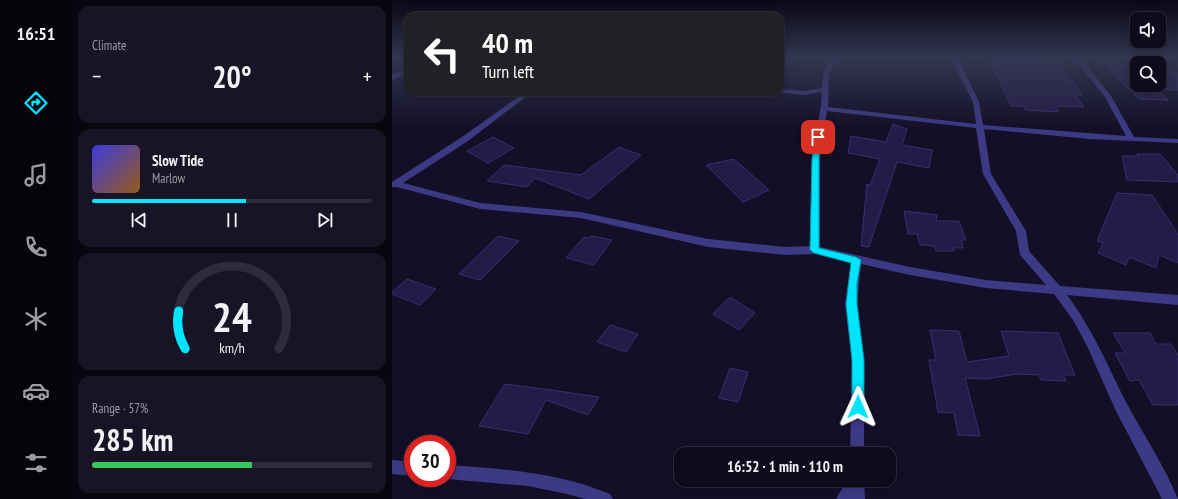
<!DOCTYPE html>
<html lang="en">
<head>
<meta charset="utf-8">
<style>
  :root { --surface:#0e0b1c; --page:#171425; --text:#f1f3f6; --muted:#9b9ba3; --line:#2e2b3b; --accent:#00e5ff }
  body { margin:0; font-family:"PT Sans Narrow",sans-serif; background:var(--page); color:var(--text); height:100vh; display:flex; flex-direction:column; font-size:15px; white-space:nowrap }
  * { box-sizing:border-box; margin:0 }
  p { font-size:13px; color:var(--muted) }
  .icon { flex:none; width:22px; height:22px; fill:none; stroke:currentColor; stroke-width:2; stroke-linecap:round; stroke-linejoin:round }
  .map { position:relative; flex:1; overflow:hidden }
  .drawer { display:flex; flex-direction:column; gap:6px; padding:6px; background:#08060f; width:320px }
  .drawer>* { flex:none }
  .hud { position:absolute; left:12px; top:12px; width:380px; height:84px; border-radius:12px; box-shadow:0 2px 10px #0003,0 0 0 1px var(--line); background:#202124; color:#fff; overflow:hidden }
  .controls { position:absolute; left:738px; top:12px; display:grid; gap:8px }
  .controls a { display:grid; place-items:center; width:36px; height:36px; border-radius:8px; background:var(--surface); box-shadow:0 2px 10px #0003,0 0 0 1px var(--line); font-size:20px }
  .speed { position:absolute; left:12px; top:435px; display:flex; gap:8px; font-size:20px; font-weight:700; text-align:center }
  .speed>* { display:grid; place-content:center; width:52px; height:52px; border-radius:50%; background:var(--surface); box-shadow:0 2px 10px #0003,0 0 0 1px var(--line); line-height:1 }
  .speed .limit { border:6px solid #d22; background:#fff; color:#111 }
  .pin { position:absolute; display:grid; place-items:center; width:34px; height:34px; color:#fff; margin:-17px; border-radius:8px; box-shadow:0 2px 6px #0006 }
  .me { position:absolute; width:44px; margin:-22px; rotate:1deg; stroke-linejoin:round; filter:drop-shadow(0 0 3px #0008) }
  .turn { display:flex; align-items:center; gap:14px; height:84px; padding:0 12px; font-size:18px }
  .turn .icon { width:52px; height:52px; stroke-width:2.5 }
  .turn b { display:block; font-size:28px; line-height:34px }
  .big { font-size:30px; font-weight:800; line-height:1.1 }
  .drawer .card { flex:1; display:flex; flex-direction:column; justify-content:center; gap:6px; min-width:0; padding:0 14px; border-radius:12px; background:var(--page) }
  .drawer .dial { align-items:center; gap:0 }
  .dial svg { height:104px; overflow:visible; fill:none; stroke:var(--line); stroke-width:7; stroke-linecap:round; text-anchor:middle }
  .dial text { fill:var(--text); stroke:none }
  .song { display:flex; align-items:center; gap:12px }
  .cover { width:48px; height:48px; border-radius:6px; background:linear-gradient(135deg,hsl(240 70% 55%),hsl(30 70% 35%)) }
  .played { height:4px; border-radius:2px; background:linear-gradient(90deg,var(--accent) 55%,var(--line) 55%) }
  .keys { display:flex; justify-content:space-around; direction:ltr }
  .heat { display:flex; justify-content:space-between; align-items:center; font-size:22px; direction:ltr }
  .charge { height:6px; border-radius:3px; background:linear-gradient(90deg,#34c759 57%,var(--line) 0) }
  .trip { position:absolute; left:282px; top:447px; width:222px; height:40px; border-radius:12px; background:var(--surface); box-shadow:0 2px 10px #0003,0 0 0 1px var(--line); font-weight:800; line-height:40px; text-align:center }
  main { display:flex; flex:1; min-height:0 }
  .tab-bar { display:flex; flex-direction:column; width:72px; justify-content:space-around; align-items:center; background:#06040b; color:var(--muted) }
  .tab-bar .icon { width:28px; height:28px }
  .tab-bar .selected { color:var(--accent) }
  .tab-bar b { font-size:18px; color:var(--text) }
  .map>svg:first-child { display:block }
  .building { fill:#241b47; stroke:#3b2d73 }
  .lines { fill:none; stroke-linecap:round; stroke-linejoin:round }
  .minor { fill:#3d3a85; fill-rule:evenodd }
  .route { fill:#00e5ff; stroke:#0095a6 }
</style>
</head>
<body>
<main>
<nav class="tab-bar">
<b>16:51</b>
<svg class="icon selected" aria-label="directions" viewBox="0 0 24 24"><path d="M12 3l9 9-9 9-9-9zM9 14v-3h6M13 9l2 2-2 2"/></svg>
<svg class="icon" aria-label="music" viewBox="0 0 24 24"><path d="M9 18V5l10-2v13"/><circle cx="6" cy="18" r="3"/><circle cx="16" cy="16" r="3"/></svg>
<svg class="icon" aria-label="phone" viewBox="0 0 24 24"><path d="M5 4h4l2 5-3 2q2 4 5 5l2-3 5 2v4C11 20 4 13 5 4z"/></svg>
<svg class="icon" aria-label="climate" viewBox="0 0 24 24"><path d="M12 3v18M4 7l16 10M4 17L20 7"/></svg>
<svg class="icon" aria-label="car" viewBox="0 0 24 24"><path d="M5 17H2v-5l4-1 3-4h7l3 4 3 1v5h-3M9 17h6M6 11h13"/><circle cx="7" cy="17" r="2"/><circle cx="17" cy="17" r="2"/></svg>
<svg class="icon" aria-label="filters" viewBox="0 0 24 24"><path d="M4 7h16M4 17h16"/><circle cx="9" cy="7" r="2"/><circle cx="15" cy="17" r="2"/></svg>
</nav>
<section class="drawer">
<div class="card"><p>Climate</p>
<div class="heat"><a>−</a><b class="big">20°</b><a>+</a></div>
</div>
<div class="card">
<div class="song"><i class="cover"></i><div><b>Slow Tide</b><p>Marlow</p></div></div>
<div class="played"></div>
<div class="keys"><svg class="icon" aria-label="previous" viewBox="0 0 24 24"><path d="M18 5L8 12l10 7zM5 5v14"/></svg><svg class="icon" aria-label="pause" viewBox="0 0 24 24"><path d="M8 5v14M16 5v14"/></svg><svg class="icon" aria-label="next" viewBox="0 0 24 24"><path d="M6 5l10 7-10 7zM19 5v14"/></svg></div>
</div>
<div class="card dial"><svg viewBox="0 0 100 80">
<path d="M14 69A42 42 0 1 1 86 69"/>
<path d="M14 69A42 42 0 0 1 9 40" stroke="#00e5ff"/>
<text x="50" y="56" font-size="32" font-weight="700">24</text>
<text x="50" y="72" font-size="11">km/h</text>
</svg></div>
<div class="card"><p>Range · 57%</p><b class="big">285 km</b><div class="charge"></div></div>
</section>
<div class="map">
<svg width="786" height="499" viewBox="0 0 786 499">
  <rect width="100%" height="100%" fill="#130f26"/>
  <path class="building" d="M597 58H627V60L667 63 690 95H683L692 107 663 106 667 112 634 110 632 106H619Z
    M709 61 745 67V85H767V70L786 73V90H765L776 100 747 99Z
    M501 124 515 129 510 145 540 150 537 168 505 162 477 247 469 246 475 184 478 185 488 159 456 153 459 136 494 142Z
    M101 137 122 148 96 163 75 151Z
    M227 147 249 155 197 199 143 178 135 187 95 181 112 165 189 175Z
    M745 154H768L786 175V182L735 180 730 156H747Z
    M342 159 377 190 351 202 314 165Z
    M725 193 760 195 786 234V263L767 255 764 268 737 257 734 265 706 253 711 243 705 241Z
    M512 211 545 215 544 221H567L574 240H569L571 248H561L562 251H544L542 246 528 245 525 234H516Z
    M106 236 127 241 88 280 67 274Z
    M199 236 220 240 202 265 174 258 192 237 197 238Z
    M15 279 44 289 28 305 0 294V292Z
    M338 297 363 313 347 330 321 314Z
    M218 325 246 334 234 352 205 342Z
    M538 330 567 331 575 362 617 356 609 331 666 333 683 375H671L674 381 649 380 647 375 625 374 594 379 573 378 588 436 566 435 562 413 546 412 537 360H544Z
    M721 333H758L764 344H779L786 355V405H761L747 380 738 381 723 353H733Z
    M338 368 356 372 346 402 327 398Z
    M113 384 159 390 207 397 196 415 154 400 136 434 87 426Z"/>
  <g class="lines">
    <path class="minor" d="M439 58H445L437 74 436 107 584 124 581 102 561 63 560 58H566L587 102 591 125 734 136 713 97 682 58H688L719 96 742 137 786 139V143L697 139 592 129 599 174 634 231 637 251 668 286 786 295V305L675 295C701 330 715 364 734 402 751 434 772 465 786 499H770L724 411 695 346 681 320 662 294 594 288 518 275 469 264 465 304 472 360V454H458L460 360 453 304 459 262 423 254 393 255 316 247 189 218 88 209 5 187H0V182L70 137 133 92H140L76 141 11 183 88 203 189 212 316 239 393 247 418 246 420 158 429 105 430 92 412 95 385 92H388V89L412 91 430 88 431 74ZM435 111 584 128 591 174 624 231 628 255 654 285 594 280 518 267 428 247V158Z
      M16 67V72L0 80V75Z
      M0 460 21 462V476L0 474Z
      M55 465C111 469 166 472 218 494L221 499H193L175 494 136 486 55 479 52 478H55Z
      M455 480H472L473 499H444Z"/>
  </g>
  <linearGradient id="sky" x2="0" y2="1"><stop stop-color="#0a0815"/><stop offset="0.45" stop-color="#333752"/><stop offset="1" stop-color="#333752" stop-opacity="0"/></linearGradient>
  <rect width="786" height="128" fill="url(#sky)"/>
  <path class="route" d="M426 135 430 137 427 158V248L464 257 469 260 465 283V304L472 360V407L470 411 466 413 461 411 460 407V360L454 304 459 263 422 253 418 250 420 158 423 137Z"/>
</svg>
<div class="controls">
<a><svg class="icon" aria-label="sound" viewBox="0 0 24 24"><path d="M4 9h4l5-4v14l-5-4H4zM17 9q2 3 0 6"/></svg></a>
<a><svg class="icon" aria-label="search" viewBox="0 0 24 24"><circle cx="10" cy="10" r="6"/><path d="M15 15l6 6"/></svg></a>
</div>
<div class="speed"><div class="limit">30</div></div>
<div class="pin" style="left:426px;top:137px;background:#d93025"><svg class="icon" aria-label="arrive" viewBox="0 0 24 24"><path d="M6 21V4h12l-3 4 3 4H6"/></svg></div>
<svg class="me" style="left:466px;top:407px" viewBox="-20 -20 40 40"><path d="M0-17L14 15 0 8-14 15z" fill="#00e5ff" stroke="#fff" stroke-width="4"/></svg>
<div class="trip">16:52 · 1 min · 110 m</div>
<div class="hud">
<div class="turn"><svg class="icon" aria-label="left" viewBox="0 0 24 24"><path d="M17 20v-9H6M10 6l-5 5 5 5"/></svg><div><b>40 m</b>Turn left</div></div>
</div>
</div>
</main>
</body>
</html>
